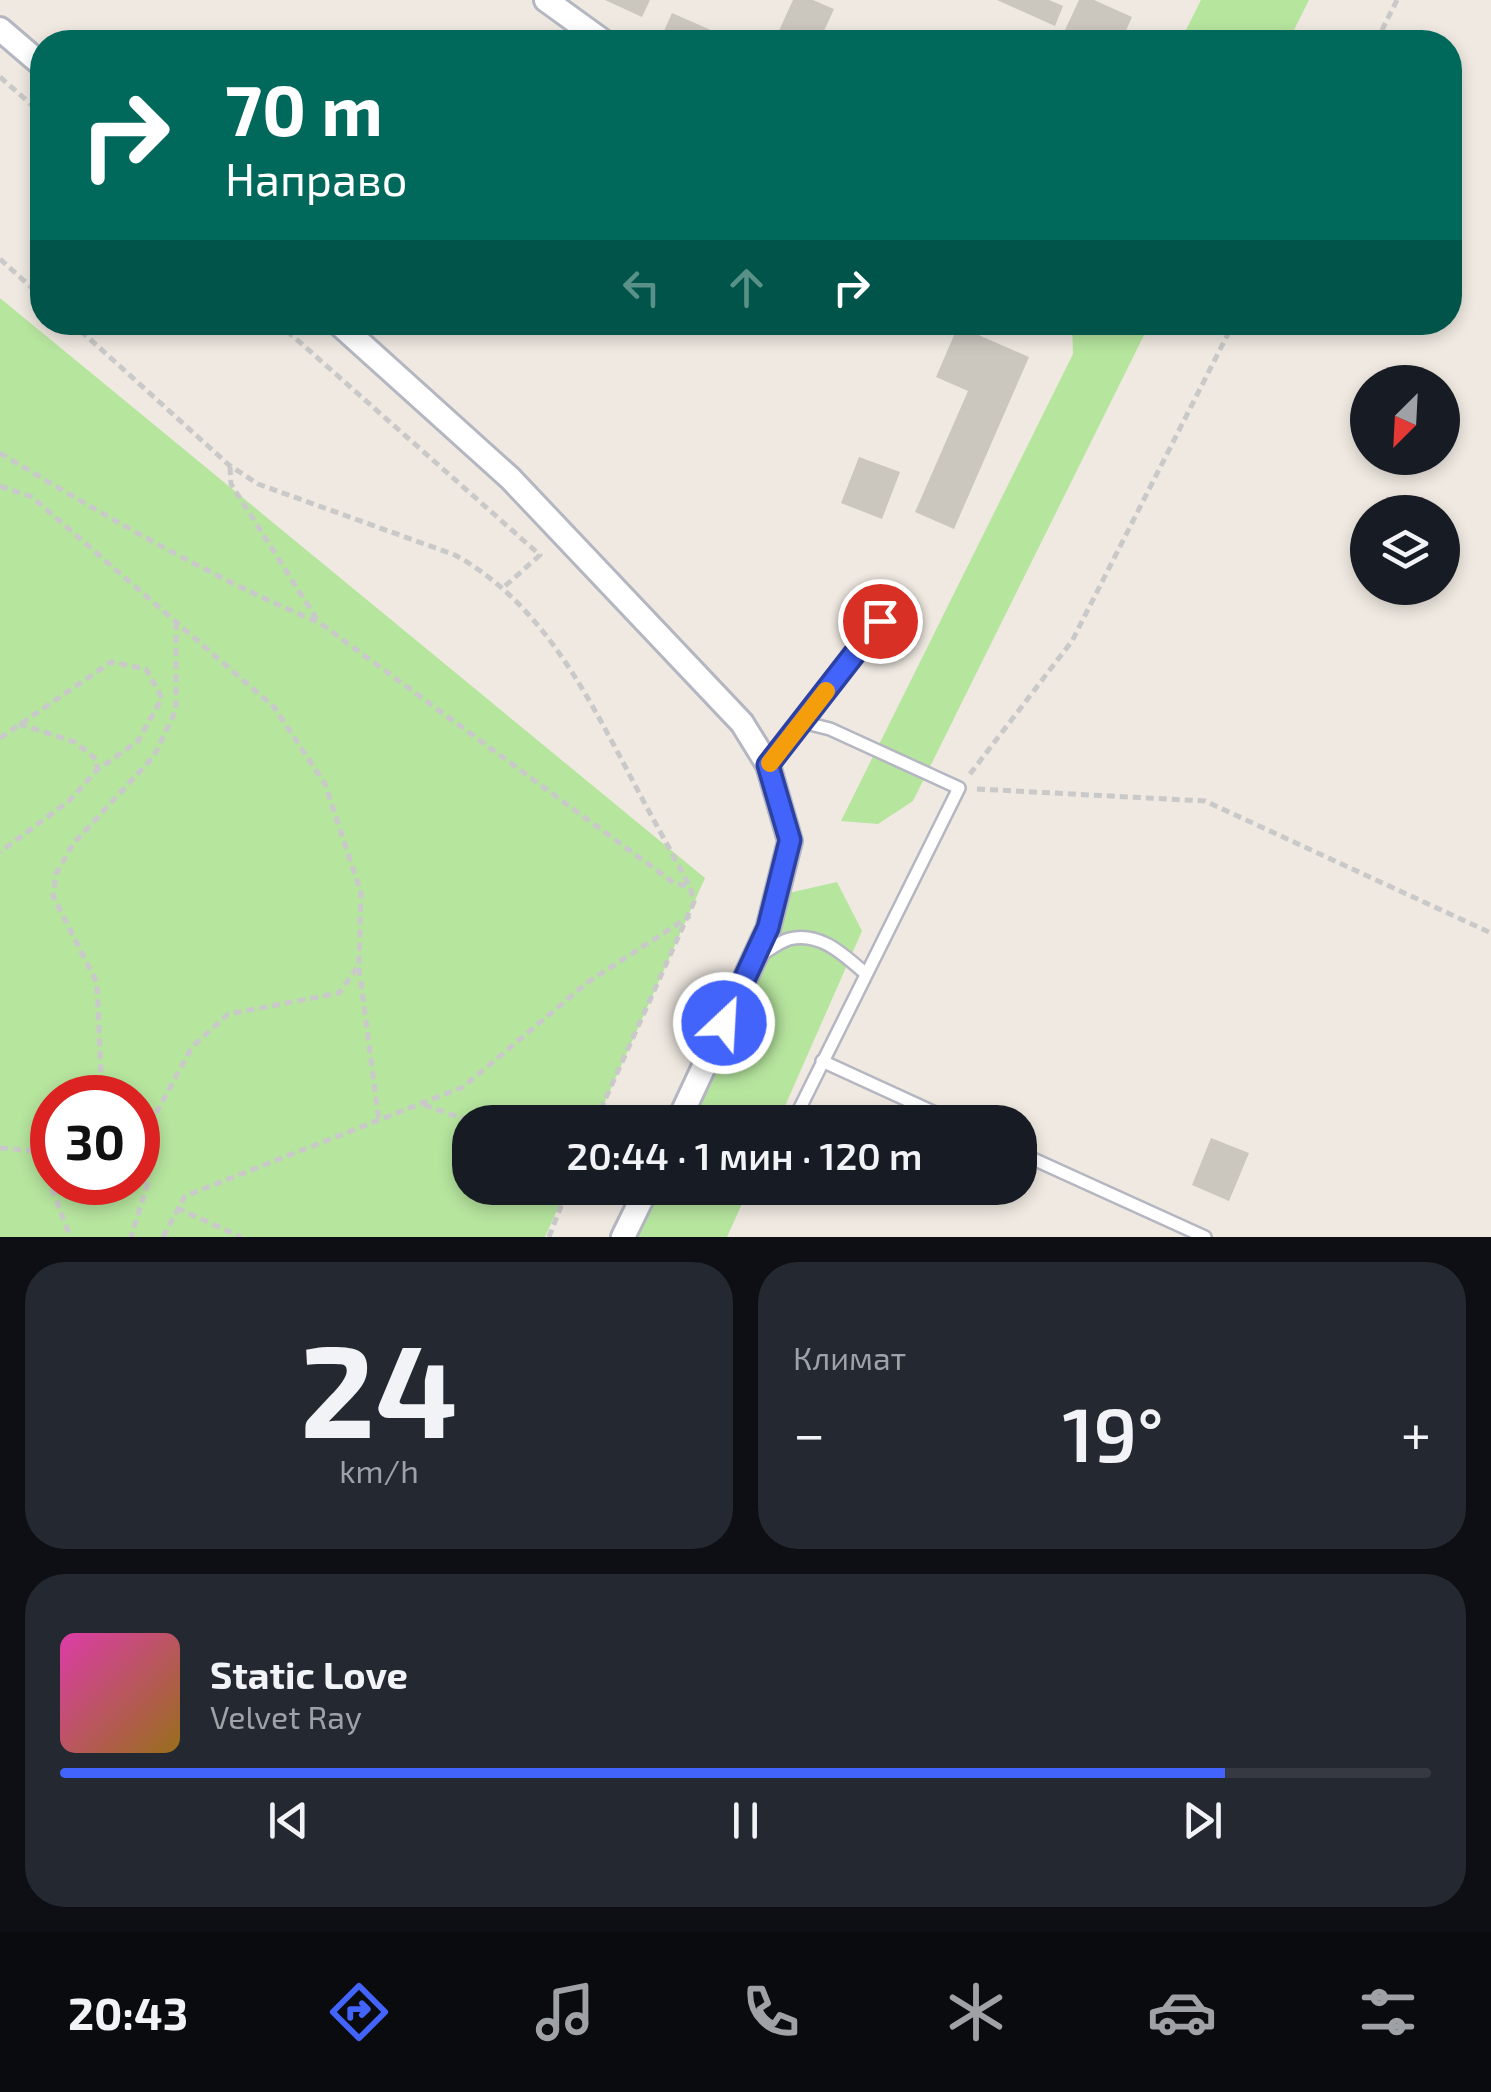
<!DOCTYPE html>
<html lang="ru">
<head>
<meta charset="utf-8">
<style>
  :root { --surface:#171b24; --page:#242831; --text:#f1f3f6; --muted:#9ea1a6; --line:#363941; --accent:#4264fb }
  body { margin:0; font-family:"Exo 2",sans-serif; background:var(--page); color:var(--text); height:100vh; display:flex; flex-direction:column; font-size:38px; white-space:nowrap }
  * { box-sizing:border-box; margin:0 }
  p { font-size:32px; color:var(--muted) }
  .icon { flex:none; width:55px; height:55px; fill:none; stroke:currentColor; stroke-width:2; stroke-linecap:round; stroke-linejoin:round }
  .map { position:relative; height:1237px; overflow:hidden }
  .panel { display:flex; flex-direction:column; gap:25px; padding:25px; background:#0d0f14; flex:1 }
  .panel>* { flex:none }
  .guide { position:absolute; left:30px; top:30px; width:1432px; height:305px; border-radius:40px; box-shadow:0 5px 15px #0003; background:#00695c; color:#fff; overflow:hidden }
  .needle { width:65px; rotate:204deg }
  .buttons { position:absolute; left:1350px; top:365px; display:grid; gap:20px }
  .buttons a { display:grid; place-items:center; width:110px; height:110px; border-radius:50%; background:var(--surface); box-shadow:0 5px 15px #0003; font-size:50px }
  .speed { position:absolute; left:30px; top:1075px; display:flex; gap:20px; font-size:50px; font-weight:700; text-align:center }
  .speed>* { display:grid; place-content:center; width:130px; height:130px; border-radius:50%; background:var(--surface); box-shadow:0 5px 15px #0003; line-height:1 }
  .speed .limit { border:15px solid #d22; background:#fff; color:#111 }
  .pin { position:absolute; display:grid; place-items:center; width:85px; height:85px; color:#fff; margin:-42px; border:5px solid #fff; border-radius:50%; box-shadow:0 2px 10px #0007 }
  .me { position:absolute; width:110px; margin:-55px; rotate:25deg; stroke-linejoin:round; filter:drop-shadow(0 0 8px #0008) }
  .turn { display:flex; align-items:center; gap:35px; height:210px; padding:0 30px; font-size:45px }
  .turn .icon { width:130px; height:130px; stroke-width:2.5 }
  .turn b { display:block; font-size:70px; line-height:85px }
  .lanes { display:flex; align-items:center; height:95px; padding:0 30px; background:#0003; justify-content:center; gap:50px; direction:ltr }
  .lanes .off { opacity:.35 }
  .big { font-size:75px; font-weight:600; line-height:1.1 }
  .panel .card { flex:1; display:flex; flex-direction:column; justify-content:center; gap:15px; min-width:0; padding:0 35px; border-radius:40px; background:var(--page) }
  .panel .dial { align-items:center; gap:0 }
  .dial b { font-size:130px; line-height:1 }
  .song { display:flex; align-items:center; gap:30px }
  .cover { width:120px; height:120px; border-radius:15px; background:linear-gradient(135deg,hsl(320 70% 55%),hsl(40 70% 35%)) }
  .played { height:10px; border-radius:5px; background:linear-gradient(90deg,var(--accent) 85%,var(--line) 85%) }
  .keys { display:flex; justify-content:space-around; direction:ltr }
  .heat { display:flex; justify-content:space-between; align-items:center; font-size:55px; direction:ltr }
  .panel .tiles { flex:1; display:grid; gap:25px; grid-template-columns:1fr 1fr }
  .card:last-child { grid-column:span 2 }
  .trip { position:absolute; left:452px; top:1105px; width:585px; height:100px; border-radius:40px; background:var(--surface); box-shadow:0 5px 15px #0003; font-weight:600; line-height:100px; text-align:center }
  .tabs { display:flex; height:160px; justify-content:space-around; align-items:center; background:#090b0e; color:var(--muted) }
  .tabs .icon { width:70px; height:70px }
  .tabs .selected { color:var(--accent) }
  .tabs b { font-size:45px; color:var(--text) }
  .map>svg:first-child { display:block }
  .green { fill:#b6e59e; fill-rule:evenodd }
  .building { fill:#cbc7bf }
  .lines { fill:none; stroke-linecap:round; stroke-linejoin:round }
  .service-casing { stroke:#b4b7c1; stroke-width:16 }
  .minor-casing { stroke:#b4b7c1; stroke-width:28 }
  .path { stroke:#c9c9c9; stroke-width:5; stroke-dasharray:8 5; stroke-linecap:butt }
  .service { stroke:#fff; stroke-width:11 }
  .minor { stroke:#fff; stroke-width:22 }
  .route-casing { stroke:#2b41a3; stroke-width:25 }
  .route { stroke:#4264fb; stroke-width:18 }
  .slow { stroke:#f59e0b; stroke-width:18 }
</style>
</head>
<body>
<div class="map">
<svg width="1491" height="1237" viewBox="0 0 1491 1237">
  <rect width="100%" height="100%" fill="#efe9e1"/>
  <path class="green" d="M1201 0H1309L1288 42H1180Z
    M0 298 705 878 596 1122H470V1188H567L545 1237H0ZM52 1098H138V1182H52Z
    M1072 323H1150L913 801 878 824 841 821 1073 354Z
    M837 882 862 931 778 1122H679L780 895Z
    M650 1188H749L727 1237H628Z"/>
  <path class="building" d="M605 0H650L642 17Z
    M793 0H813L834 9 819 42H794L777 35Z
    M997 0H1049L1063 6 1055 26Z
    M1079 0H1094L1132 17 1121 42H1087L1064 32Z
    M672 13 720 34 716 42 660 40Z
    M958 326 1029 357 954 529 915 512 968 391 936 377Z
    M859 457 900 472 882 519 841 503Z
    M1211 1138 1249 1153 1229 1201 1192 1185Z"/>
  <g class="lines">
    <defs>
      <path id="service" d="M768 765 880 621
        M761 955C769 950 779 942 789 939 820 931 844 955 866 974
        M822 1061 955 1122
        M793 1122 959 788 830 729 802 722
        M1020 1153 1205 1237"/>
      <path id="minor" d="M546 0 604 42
        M0 29 42 65
        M337 322 510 478 742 723 768 765 790 841 768 929 678 1122
        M623 1237 647 1188"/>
    </defs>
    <use href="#service" class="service-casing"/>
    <use href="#minor" class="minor-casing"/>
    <path class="path" d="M1376 42 1397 0
      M0 77 42 114
      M0 259 42 297
      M71 322 229 465 258 484 455 555C538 601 582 685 625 766 646 807 669 847 690 887L694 902 595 1122
      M277 322 540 555 504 587
      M0 453C103 515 208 576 320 623L674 883 690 887
      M230 467 231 484 318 621
      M0 486 32 497 274 707 325 784 361 893 359 965 339 993 228 1014 192 1047 156 1113 147 1186 131 1237
      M19 724 75 742 97 760V770
      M0 738 111 662 146 669 162 698 138 741 97 770 70 800 0 852
      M970 774 1072 641 1234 322
      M977 789 1205 801 1491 933
      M359 968 379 1121
      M102 1098 97 983 53 896 56 874 73 844 154 756 176 710V623
      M424 1105 473 1122
      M0 1148 38 1151 70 1237
      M138 1171 146 1183
      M177 1208 241 1237
      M163 1237 185 1196 463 1087 588 982 690 916
      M549 1237 568 1188"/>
    <use href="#service" class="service"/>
    <use href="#minor" class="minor"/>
  </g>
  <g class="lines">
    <defs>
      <path id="route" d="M724 1023 768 928 790 840 768 765 880 621"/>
    </defs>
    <use href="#route" class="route-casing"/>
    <use href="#route" class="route"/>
    <path class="slow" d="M770 763 826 691"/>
  </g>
</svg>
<div class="buttons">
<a><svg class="needle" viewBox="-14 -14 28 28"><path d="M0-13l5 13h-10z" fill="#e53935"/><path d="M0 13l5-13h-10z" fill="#9ea1a6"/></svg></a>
<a><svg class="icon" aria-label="layers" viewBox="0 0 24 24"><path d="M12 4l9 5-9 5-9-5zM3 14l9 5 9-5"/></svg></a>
</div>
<div class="speed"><div class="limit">30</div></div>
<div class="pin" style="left:880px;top:621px;background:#d93025"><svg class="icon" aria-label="arrive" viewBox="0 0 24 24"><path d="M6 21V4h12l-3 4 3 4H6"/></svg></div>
<svg class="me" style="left:724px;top:1023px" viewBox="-20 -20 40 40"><circle r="17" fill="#4264fb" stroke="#fff" stroke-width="3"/><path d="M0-11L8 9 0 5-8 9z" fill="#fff"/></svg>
<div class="trip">20:44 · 1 мин · 120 m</div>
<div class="guide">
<div class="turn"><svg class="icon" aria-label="right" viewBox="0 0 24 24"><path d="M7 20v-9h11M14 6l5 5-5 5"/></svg><div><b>70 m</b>Направо</div></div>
<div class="lanes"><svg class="icon off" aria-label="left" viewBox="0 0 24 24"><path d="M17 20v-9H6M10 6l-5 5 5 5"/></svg><svg class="icon off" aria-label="ahead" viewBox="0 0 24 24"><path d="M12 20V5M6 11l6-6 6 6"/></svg><svg class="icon" aria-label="right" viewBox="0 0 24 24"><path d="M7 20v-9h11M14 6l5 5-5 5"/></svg></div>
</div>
</div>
<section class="panel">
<div class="tiles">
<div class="card dial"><b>24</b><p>km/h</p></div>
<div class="card"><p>Климат</p>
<div class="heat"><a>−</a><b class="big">19°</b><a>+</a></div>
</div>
<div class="card">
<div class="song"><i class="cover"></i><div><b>Static Love</b><p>Velvet Ray</p></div></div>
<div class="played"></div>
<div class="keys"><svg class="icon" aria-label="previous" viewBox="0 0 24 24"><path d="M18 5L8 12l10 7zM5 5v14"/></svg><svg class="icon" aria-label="pause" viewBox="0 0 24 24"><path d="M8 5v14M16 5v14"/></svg><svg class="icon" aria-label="next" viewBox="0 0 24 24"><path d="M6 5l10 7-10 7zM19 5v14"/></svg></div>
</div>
</div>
</section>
<nav class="tabs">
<b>20:43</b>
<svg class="icon selected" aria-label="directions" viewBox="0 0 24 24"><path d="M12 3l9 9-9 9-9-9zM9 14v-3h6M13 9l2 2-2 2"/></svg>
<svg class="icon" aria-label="music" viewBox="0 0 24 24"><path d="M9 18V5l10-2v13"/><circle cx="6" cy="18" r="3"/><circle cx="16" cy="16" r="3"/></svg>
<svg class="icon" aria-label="phone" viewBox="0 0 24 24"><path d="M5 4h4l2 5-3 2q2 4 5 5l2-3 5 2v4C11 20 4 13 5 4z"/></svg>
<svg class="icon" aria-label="climate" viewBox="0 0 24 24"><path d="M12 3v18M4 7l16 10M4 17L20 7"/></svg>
<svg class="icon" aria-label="car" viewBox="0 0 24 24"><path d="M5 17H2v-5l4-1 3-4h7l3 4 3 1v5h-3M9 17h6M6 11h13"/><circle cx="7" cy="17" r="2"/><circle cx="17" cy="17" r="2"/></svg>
<svg class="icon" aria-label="filters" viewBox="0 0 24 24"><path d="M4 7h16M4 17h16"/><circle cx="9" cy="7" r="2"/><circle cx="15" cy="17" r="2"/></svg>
</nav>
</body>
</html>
